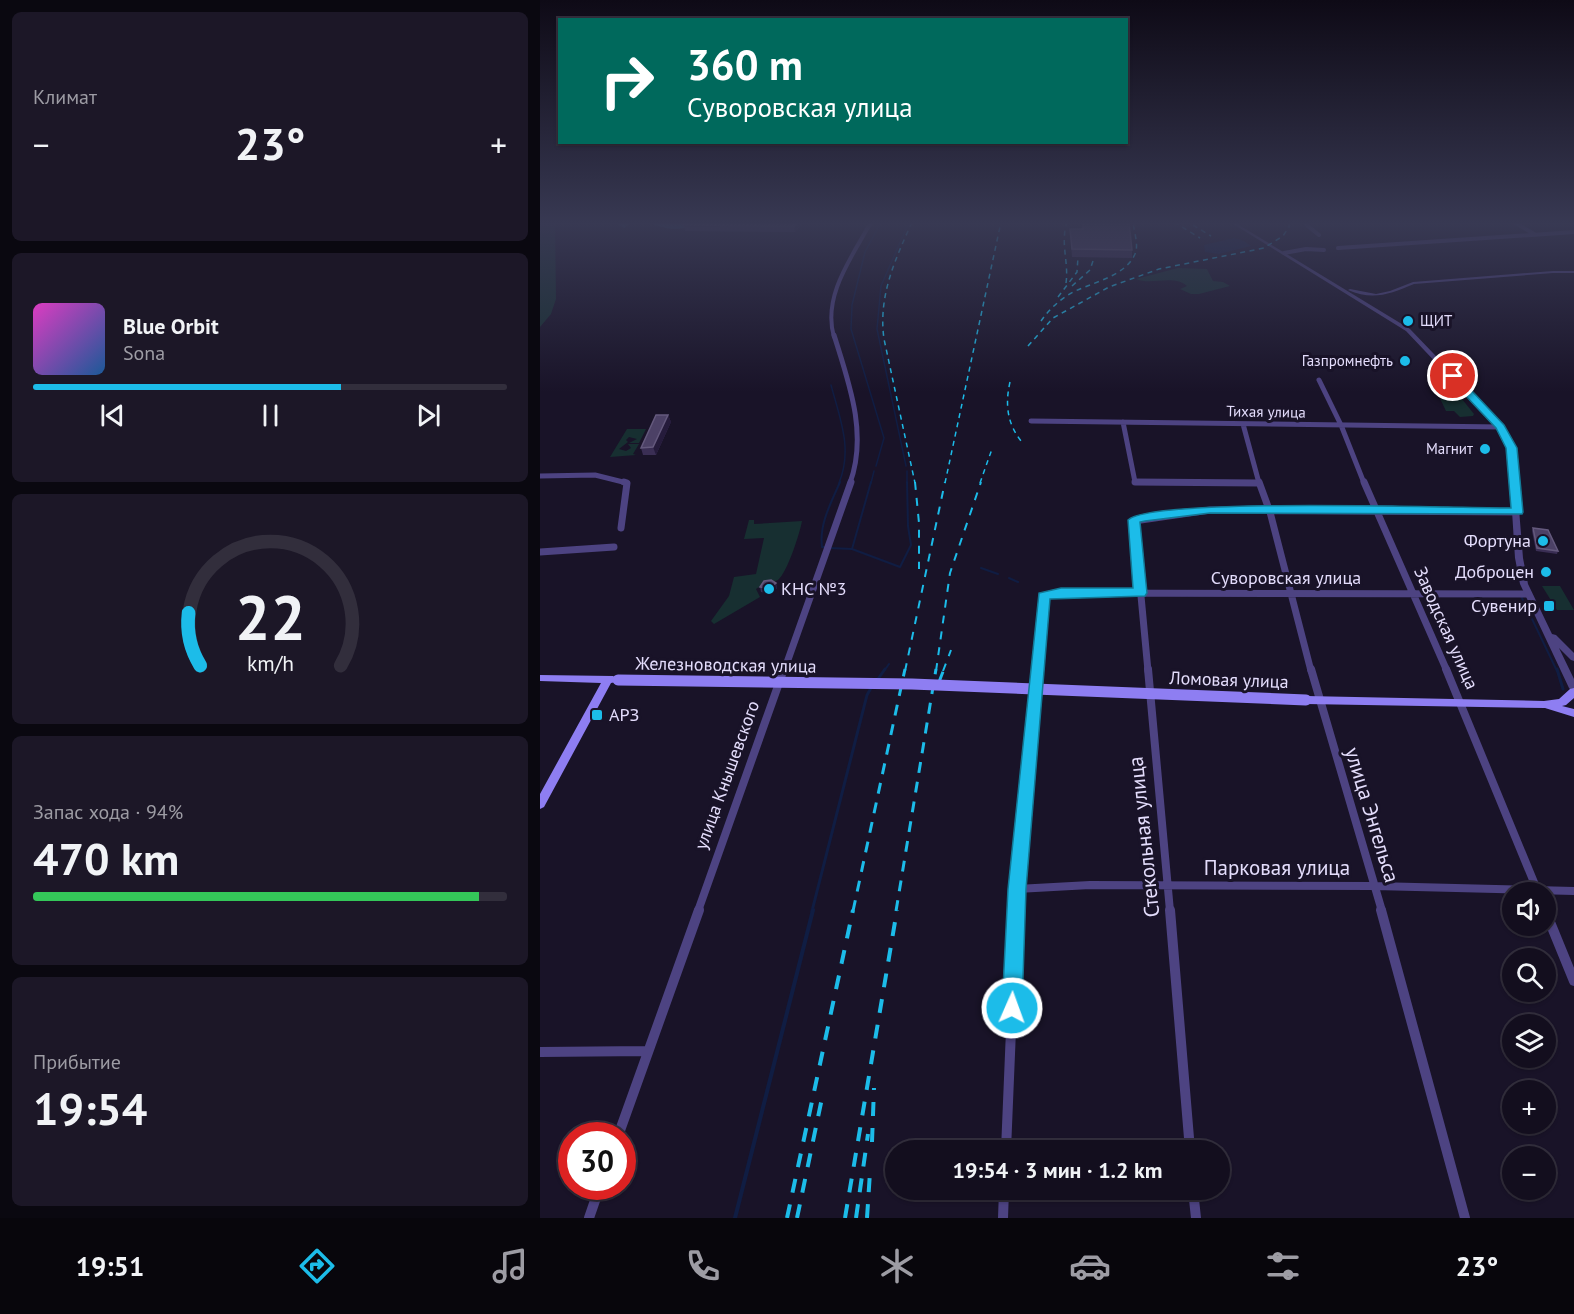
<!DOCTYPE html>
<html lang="ru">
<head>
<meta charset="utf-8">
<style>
  :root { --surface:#130e1e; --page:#1c1727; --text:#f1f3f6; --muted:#9d9ca4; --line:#322e3c; --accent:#1cbce9 }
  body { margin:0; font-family:"PT Sans",sans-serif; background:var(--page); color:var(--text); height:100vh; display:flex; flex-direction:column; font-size:22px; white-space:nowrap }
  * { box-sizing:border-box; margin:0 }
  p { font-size:20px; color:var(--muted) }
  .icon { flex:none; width:33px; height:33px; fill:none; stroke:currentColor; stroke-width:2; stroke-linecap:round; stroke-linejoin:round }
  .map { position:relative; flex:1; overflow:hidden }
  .side { display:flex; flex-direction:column; gap:12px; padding:12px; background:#0a0810; width:540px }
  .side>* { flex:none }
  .top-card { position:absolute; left:18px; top:18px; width:570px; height:126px; border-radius:0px; box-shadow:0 2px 4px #0004,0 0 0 2px var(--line); background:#00695c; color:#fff; overflow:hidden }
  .tools { position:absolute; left:962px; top:882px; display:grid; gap:12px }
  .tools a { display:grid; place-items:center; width:54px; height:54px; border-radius:50%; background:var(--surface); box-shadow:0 2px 4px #0004,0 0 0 2px var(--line); font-size:30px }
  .speed { position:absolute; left:18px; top:1122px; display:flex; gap:12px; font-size:30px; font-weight:700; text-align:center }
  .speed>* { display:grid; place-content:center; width:78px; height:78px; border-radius:50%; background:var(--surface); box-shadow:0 2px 4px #0004,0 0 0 2px var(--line); line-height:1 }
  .speed .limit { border:9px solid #d22; background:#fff; color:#111 }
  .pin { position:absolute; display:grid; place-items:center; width:51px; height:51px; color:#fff; margin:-26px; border:3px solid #fff; border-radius:50%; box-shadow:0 2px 6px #0007 }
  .me { position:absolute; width:66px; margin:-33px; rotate:2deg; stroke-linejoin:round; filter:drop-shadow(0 0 4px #0008) }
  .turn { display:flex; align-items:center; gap:21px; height:126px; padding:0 30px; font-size:27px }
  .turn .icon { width:78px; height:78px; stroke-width:2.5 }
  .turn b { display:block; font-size:42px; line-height:51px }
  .big { font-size:45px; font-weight:700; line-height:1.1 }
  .side .card { flex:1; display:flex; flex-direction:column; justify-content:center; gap:9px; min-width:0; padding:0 21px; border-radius:9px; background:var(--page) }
  .side .dial { align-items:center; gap:0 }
  .dial svg { height:156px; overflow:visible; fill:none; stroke:var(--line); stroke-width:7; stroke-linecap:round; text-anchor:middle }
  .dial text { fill:var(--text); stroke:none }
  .song { display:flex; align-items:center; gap:18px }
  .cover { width:72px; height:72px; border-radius:9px; background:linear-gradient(135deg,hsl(310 70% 55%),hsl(210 70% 35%)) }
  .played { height:6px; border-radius:3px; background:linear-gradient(90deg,var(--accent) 65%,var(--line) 65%) }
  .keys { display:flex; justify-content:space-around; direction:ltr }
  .heat { display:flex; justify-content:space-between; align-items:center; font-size:33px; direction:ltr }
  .charge { height:9px; border-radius:4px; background:linear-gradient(90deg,#34c759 94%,var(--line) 0) }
  .trip { position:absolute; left:345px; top:1140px; width:345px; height:60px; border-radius:30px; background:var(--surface); box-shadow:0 2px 4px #0004,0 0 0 2px var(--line); font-weight:700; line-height:60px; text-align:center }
  .tab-bar { display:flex; height:96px; justify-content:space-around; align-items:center; background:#08060c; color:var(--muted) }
  .tab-bar .icon { width:42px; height:42px }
  .tab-bar .selected { color:var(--accent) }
  .tab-bar b { font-size:27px; color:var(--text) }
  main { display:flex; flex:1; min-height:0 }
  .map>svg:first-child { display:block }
  .green { fill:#172f31 }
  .water { fill:#101d43 }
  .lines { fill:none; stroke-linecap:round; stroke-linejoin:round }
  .stream-far3 { stroke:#101d43; stroke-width:1.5 }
  .stream-far2 { stroke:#101d43; stroke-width:2 }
  .stream-far1 { stroke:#101d43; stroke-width:3 }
  .stream { stroke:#101d43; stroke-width:4 }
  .taxiway { fill:#1a6888; fill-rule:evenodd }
  .minor-far4 { stroke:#4d4382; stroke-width:4 }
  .minor-far3 { stroke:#4d4382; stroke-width:5 }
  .minor-far2 { stroke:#4d4382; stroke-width:7 }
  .minor-far1 { stroke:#4d4382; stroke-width:8 }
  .minor { stroke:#4d4382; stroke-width:10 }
  .tertiary { fill:#4d4382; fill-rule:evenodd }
  .secondary { fill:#8e7ef2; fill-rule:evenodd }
  .rail-far3 { stroke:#1cbce9; stroke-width:1.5; stroke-dasharray:5 4.5; stroke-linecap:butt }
  .rail-far2 { stroke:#1cbce9; stroke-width:2; stroke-dasharray:8 8; stroke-linecap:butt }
  .rail-far1 { stroke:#1cbce9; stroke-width:3; stroke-dasharray:11 9; stroke-linecap:butt }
  .rail { stroke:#1cbce9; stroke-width:4; stroke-dasharray:14 12; stroke-linecap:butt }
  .secondary-bridge { stroke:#8e7ef2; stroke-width:11 }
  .wall { fill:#3a2e54 }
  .shaded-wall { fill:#251b3b }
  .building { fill:#4c4166; stroke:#64597d; stroke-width:1.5 }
  .route { fill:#1cbce9; stroke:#127a97; stroke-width:1.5 }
  .poi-dot { fill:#1cbce9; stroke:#191328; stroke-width:2 }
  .labels { text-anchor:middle; stroke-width:6; stroke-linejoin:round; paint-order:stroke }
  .far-poi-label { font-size:15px; fill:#e4ddfc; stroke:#191328; text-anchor:end }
  .far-street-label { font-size:15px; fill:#e4ddfc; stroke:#191328 }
  .poi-label { font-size:18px; fill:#e4ddfc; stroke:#191328; text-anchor:end }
  .street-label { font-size:18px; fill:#e4ddfc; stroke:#191328 }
  .near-street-label { font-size:21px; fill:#e4ddfc; stroke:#191328 }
</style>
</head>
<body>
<main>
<section class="side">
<div class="card"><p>Климат</p>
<div class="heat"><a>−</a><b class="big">23°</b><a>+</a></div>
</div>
<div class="card">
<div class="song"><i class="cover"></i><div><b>Blue Orbit</b><p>Sona</p></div></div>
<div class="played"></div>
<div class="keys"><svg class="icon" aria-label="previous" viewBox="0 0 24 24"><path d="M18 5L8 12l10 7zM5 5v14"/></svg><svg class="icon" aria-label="pause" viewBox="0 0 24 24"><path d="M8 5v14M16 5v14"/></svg><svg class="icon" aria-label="next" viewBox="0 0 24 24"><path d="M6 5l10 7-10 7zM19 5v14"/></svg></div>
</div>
<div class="card dial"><svg viewBox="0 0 100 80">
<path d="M14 69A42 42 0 1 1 86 69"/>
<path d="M14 69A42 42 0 0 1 8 42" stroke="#1cbce9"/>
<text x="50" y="56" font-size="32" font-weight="700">22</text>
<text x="50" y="72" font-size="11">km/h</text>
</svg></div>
<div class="card"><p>Запас хода · 94%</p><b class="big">470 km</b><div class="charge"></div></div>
<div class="card"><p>Прибытие</p><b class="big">19:54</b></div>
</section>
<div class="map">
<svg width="1034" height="1218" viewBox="0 0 1034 1218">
  <rect width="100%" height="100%" fill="#191328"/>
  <path class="green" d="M3 222H15L16 299 11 314 0 327V224Z
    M638 268 667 269 673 281 683 282 690 286 659 294H651L640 289 647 286C632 274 612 286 596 279Z
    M899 384H910L934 414 933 416 920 417 914 411H906L895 388Z
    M87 429H106L99 443H89L97 439 89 437 86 440 88 442 79 449 86 451 91 448 88 444H99L93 454 96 455 70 457Z
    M209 520H214V524L262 521C260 533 247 573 238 580 231 584 223 584 216 589L220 597 174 624 171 621 189 596 194 577 216 574 224 538 204 539Z
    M1002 586H1020L1034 610H1017Z"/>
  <path class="water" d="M694 238 704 241 711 246 679 254 665 252 664 245Z"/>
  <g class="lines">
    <path class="stream-far3" d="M291 385C300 419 313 449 299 483
      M336 466 344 438 311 329 312 305 325 252 341 222
      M366 466 337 329 341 286 369 222
      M367 471V483
      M331 483 334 471"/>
    <path class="stream-far2" d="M285 547H282C279 524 291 503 300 482
      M290 548 312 549 360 567 371 545 368 526 367 482
      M312 549 331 482
      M441 568 458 574
      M469 578 478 582
      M981 596 1017 671
      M344 671 349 664"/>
    <path class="stream-far1" d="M1017 669 1023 689
      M338 679 345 669
      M272 911 327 695 331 688"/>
    <path class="stream" d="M195 1218 273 910"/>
    <path class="taxiway" d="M81 222H92L84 228 79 225Z
      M111 222H145L150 225C141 232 123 228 112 224Z"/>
    <path class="minor-far4" d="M763 222 779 235
      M974 222 994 234
      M798 248 1034 232
      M744 253 766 249 784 250
      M294 337C282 296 312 257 331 222"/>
    <path class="minor-far3" d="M294 335C309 383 328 434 310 483
      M779 380 801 425 824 483
      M491 421 961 427
      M583 422 595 482 719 483
      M703 424 719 483
      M0 476 55 475 87 483"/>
    <path class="minor-far2" d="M595 482 719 483
      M719 482 730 512 771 671
      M824 482 907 671
      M81 528 87 483 84 482
      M0 552 74 547
      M244 671 311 482
      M497 671 504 596 521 593 988 594
      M608 671 594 521 670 510 977 512"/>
    <path class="minor-far1" d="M608 669 630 911
      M771 669 842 911
      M906 669 998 892
      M477 889 550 885 835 886 1034 891
      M158 911 244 669
      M476 911 497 669"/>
    <path class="minor" d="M630 910 650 1150
      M841 910 925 1218
      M1005 910 1034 981
      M0 1052 107 1051
      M78 1136 159 910
      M466 1150 476 910
      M653 1190 656 1218
      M49 1218 60 1186
      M463 1218 464 1190"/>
    <path class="tertiary" d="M690 222H694L870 329 963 426 974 448 983 558 988 584 1012 634 1016 635 1034 653V661L1031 660 1019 648 1034 679V691L1031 690 1029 688 980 584 975 558 968 448 958 428 866 331Z
      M1013 271H1034V273H1013L874 284C850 294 833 301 808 290L810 289 836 294 850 291 873 282Z"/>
    <path class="secondary" d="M0 675 73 676 76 678 78 680 76 682 71 683 4 807 0 809V794L61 683 0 681Z
      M1034 688V698L1026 705 1022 706 1034 709V717L1005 708 766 704 762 703 761 700 762 697 766 696 1004 701 1019 699 1030 689Z"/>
    <path class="rail-far3" d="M372 222C355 260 338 296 344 339L375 483
      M634 222 660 238
      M653 225 671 236
      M526 283C529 262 520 243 527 222
      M532 286 550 270 554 258
      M518 297 537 272 538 257
      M501 321C508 311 517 302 528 295 547 283 585 278 595 254 599 245 594 232 593 222
      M488 346 513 318 569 287 619 269 724 248 743 236 749 227V222
      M470 382C465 404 467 423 481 441
      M405 483 461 222
      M440 483 452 449"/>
    <path class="rail-far2" d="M375 482 379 523V569
      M365 671 405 482
      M396 671 410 573 441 482
      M403 671 411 650"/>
    <path class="rail-far1" d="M399 682 404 669
      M313 911 365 669
      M356 911 396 669"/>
    <path class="rail" d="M332 1142 334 1088
      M247 1218 313 910
      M257 1218 282 1098
      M305 1218 357 910
      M316 1218 328 1134
      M327 1218 330 1172"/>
    <path class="secondary-bridge" d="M78 680 372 684 766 700"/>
  </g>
  <path class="wall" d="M263 222 255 232 145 231 144 225Z
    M530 229 592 250V258L532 257Z
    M128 415 131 422 116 455H103L101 448Z
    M993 528 1018 551 1017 554 996 551 992 531Z
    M236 583 237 588 231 594 221 592 220 587Z"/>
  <path class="shaded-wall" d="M258 222H263L255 232 254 226Z
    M128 415 131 422 116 455 113 447Z
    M236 583 237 588 231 594 230 588Z"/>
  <path class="building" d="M147 222H258L254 226 144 225Z
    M543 222H589L592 250 532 249 530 229H543Z
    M116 415H128L113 447 101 448Z
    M993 528 1008 530 1018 551 997 548Z
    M231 580 236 583 230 588 220 587 224 581Z"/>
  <linearGradient id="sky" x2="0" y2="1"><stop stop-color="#0e0a16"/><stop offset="0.57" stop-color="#383953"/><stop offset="1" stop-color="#383953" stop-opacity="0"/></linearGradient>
  <rect width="1034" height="392" fill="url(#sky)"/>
  <path class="route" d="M913 373 916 374 964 425 977 448 983 512 982 514 670 513 605 521 600 522 607 593 605 596 510 599 486 889 482 1008 479 1015 472 1018 465 1015 462 1008 468 889 499 593 521 588H593L588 520C612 497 918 508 971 508L966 448 956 428 909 378 908 376Z"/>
  <g class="poi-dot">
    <circle cx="868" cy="321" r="6"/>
    <circle cx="865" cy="361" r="6"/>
    <circle cx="945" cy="449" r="6"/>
    <circle cx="1003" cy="541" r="6"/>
    <circle cx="1006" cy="572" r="6"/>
    <circle cx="229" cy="589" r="6"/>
    <rect x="1003" y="600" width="12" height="12" rx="3"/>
    <rect x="51" y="709" width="12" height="12" rx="3"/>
  </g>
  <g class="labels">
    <g class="far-poi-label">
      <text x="880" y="326" text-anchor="start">ЩИТ</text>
      <text x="853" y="366">Газпромнефть</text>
      <text x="933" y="454">Магнит</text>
    </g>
    <g class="far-street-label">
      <text transform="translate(726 412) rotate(1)" y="5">Тихая улица</text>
    </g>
    <g class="poi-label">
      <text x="991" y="547">Фортуна</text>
      <text x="994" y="578">Доброцен</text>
      <text x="241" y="595" text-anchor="start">КНС №3</text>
      <text x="997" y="612">Сувенир</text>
      <text x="69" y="721" text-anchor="start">АРЗ</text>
    </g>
    <g class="street-label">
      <text x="746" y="584">Суворовская улица</text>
      <text transform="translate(906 628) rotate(66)" y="6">Заводская улица</text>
      <text transform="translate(186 665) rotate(1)" y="6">Железноводская улица</text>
      <text transform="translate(689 680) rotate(2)" y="6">Ломовая улица</text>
      <text transform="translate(187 775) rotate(-70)" y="6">улица Кнышевского</text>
    </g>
    <g class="near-street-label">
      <text transform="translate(832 815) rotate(73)" y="7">улица Энгельса</text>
      <text transform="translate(604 837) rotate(-96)" y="7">Стекольная улица</text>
      <text x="737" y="875">Парковая улица</text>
    </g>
  </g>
</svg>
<div class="tools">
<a><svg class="icon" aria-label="sound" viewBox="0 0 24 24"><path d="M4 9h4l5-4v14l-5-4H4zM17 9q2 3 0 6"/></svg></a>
<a><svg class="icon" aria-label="search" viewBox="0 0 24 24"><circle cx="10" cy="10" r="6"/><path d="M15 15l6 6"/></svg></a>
<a><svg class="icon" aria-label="layers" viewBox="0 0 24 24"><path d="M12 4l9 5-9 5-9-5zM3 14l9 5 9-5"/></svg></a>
<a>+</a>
<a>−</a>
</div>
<div class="speed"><div class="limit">30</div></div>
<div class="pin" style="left:913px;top:376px;background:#d93025"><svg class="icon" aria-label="arrive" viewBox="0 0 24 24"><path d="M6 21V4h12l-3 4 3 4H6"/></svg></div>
<svg class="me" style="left:472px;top:1008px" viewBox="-20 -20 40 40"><circle r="17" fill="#1cbce9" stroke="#fff" stroke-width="3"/><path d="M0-11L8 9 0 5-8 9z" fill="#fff"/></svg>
<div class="trip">19:54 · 3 мин · 1.2 km</div>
<div class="top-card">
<div class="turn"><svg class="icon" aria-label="right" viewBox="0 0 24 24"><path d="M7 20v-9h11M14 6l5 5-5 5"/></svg><div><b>360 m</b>Суворовская улица</div></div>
</div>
</div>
</main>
<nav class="tab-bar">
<b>19:51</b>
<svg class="icon selected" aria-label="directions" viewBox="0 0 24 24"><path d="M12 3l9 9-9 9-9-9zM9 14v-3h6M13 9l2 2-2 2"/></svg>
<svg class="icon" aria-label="music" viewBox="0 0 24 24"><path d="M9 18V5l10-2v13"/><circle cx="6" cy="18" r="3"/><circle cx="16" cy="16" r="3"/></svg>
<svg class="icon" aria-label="phone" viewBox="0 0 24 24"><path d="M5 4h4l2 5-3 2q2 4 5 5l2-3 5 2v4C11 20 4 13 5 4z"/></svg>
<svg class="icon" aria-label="climate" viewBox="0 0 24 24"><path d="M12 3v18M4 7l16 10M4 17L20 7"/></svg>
<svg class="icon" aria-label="car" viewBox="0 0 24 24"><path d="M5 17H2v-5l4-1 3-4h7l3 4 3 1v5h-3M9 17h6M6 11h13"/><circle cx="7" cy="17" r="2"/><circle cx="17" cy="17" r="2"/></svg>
<svg class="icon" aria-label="filters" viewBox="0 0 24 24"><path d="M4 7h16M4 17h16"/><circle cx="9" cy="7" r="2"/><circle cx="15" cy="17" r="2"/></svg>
<b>23°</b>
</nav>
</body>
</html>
